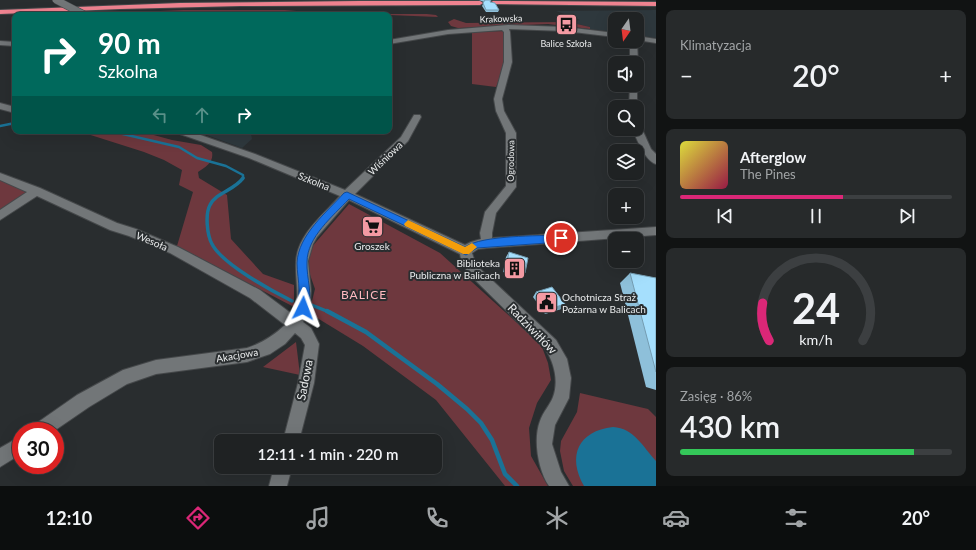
<!DOCTYPE html>
<html lang="pl">
<head>
<meta charset="utf-8">
<style>
  :root { --surface:#1f2223; --page:#272a2b; --text:#f1f3f6; --muted:#a1a4a6; --line:#3c3f41; --accent:#db2777 }
  body { margin:0; font-family:Lato,sans-serif; background:var(--page); color:var(--text); height:100vh; display:flex; flex-direction:column; font-size:15px; white-space:nowrap }
  * { box-sizing:border-box; margin:0 }
  p { font-size:13px; color:var(--muted) }
  .icon { flex:none; width:22px; height:22px; fill:none; stroke:currentColor; stroke-width:2; stroke-linecap:round; stroke-linejoin:round }
  .map { position:relative; flex:1; overflow:hidden }
  .panel { display:flex; flex-direction:column; gap:10px; padding:10px; background:#111313; width:320px }
  .panel>* { flex:none }
  .guide { position:absolute; left:12px; top:12px; width:380px; height:122px; border-radius:8px; box-shadow:0 4px 16px #0002,0 0 0 1px var(--line); background:#00695c; color:#fff; overflow:hidden }
  .needle { width:26px; rotate:194deg }
  .fabs { position:absolute; left:608px; top:12px; display:grid; gap:8px }
  .fabs a { display:grid; place-items:center; width:36px; height:36px; border-radius:8px; background:var(--surface); box-shadow:0 4px 16px #0002,0 0 0 1px var(--line); font-size:20px }
  .speed { position:absolute; left:12px; top:422px; display:flex; gap:8px; font-size:20px; font-weight:700; text-align:center }
  .speed>* { display:grid; place-content:center; width:52px; height:52px; border-radius:50%; background:var(--surface); box-shadow:0 4px 16px #0002,0 0 0 1px var(--line); line-height:1 }
  .speed .limit { border:6px solid #d22; background:#fff; color:#111 }
  .pin { position:absolute; display:grid; place-items:center; width:34px; height:34px; color:#fff; margin:-17px; border:2px solid #fff; border-radius:50%; box-shadow:0 1px 4px #0007 }
  .me { position:absolute; width:44px; margin:-22px; rotate:3deg; stroke-linejoin:round; filter:drop-shadow(0 0 3px #0008) }
  .turn { display:flex; align-items:center; gap:14px; height:84px; padding:0 20px; font-size:18px }
  .turn .icon { width:52px; height:52px; stroke-width:2.5 }
  .turn b { display:block; font-size:28px; line-height:34px }
  .lanes { display:flex; align-items:center; height:38px; padding:0 20px; background:#0003; justify-content:center; gap:20px; direction:ltr }
  .lanes .off { opacity:.35 }
  .big { font-size:30px; font-weight:600; line-height:1.1 }
  .panel .card { flex:1; display:flex; flex-direction:column; justify-content:center; gap:6px; min-width:0; padding:0 14px; border-radius:8px; background:var(--page) }
  .panel .dial { align-items:center; gap:0 }
  .dial svg { height:104px; overflow:visible; fill:none; stroke:var(--line); stroke-width:7; stroke-linecap:round; text-anchor:middle }
  .dial text { fill:var(--text); stroke:none }
  .song { display:flex; align-items:center; gap:12px }
  .cover { width:48px; height:48px; border-radius:6px; background:linear-gradient(135deg,hsl(60 70% 55%),hsl(340 70% 35%)) }
  .played { height:4px; border-radius:2px; background:linear-gradient(90deg,var(--accent) 60%,var(--line) 60%) }
  .keys { display:flex; justify-content:space-around; direction:ltr }
  .heat { display:flex; justify-content:space-between; align-items:center; font-size:22px; direction:ltr }
  .charge { height:6px; border-radius:3px; background:linear-gradient(90deg,#34c759 86%,var(--line) 0) }
  .trip { position:absolute; left:214px; top:434px; width:228px; height:40px; border-radius:8px; background:var(--surface); box-shadow:0 4px 16px #0002,0 0 0 1px var(--line); font-weight:600; line-height:40px; text-align:center }
  .dock { display:flex; height:64px; justify-content:space-around; align-items:center; background:#0c0e0e; color:var(--muted) }
  .dock .icon { width:28px; height:28px }
  .dock .selected { color:var(--accent) }
  .dock b { font-size:18px; color:var(--text) }
  main { display:flex; flex:1; min-height:0 }
  .map>svg:first-child { display:block }
  .built { fill:#2e383d }
  .green { fill:#6e383e }
  .water { fill:#1a7296 }
  .lines { fill:none; stroke-linecap:round; stroke-linejoin:round }
  .stream-far2 { stroke:#1a7296; stroke-width:2.5 }
  .stream-far1 { stroke:#1a7296; stroke-width:3.5 }
  .stream { stroke:#1a7296; stroke-width:4.5 }
  .minor-casing { stroke:#45484a; stroke-width:2 }
  .highway-casing { stroke:#45484a; stroke-width:2 }
  .minor { fill:#727678; fill-rule:evenodd }
  .highway { fill:#ef8390; fill-rule:evenodd }
  .minor-bridge-casing { stroke:#45484a; stroke-width:8; stroke-linecap:butt }
  .minor-bridge { stroke:#727678; stroke-width:7 }
  .wall { fill:#8ec0da }
  .shaded-wall { fill:#749cb1 }
  .building { fill:#a5dffd; stroke:#749cb1 }
  .route { fill:#1a73e8; stroke:#114b97 }
  .slow { fill:#f59e0b }
  .labels { text-anchor:middle; stroke-width:4; stroke-linejoin:round; paint-order:stroke }
  .far-street-label { font-size:9px; fill:#e8eaeb; stroke:#292d2f }
  .far-poi-label { font-size:9px; fill:#e8eaeb; stroke:#292d2f }
  .street-label { font-size:10px; fill:#e8eaeb; stroke:#292d2f }
  .poi-label { font-size:10px; fill:#e8eaeb; stroke:#292d2f }
  .quarter-label { font-size:12px; letter-spacing:1px; fill:#feb9bf; stroke:#292d2f }
  .near-street-label { font-size:12px; fill:#e8eaeb; stroke:#292d2f }
</style>
</head>
<body>
<main>
<div class="map">
<svg width="656" height="486" viewBox="0 0 656 486">
  <rect width="100%" height="100%" fill="#292d2f"/>
  <path class="built" d="M656 10V38L637 35V19H615V32L590 29V27L568 22 580 20 556 11Z
    M196 131H254L251 134 252 139 242 148Z"/>
  <path class="green" d="M183 10H285L331 14H427L436 15 438 17 389 15H292L254 13H198L195 15 92 14Z
    M454 19 466 23 568 22 590 27V29L548 24 458 28 451 26 448 22Z
    M505 31V66L496 87 472 84V32Z
    M78 131H139L172 140 201 145 212 152C214 162 206 167 198 172L199 178 227 195 231 239 263 274 294 285V307L177 246 193 192 179 185 182 170 164 160 144 152Z
    M2 179 29 192 0 213V181Z
    M349 204 440 253 527 332 539 339 548 363 551 380 537 403 529 428 531 456 548 486H505L436 400 363 346 309 313 315 289 307 266 310 249Z
    M296 342 300 375 263 367Z
    M580 393 648 409 656 417V486H573L564 471 560 451 561 441 577 412Z"/>
  <path class="water" d="M613 427C634 428 643 447 656 461V486H584C567 456 578 431 613 427Z"/>
  <g class="lines">
    <path class="stream-far2" d="M0 126 15 123
      M110 131 179 147 197 158 226 166 243 175V179"/>
    <path class="stream-far1" d="M243 178C235 190 215 193 210 205 205 214 207 235 212 244 222 264 272 291 292 301
      M309 304 329 312"/>
    <path class="stream" d="M327 311 366 332 437 384 467 409 481 423 492 440 505 474 517 486"/>
    <defs>
      <path id="minor" d="M508 25 565 27 615 33V37L565 31 509 29 510 32 512 62 502 99 504 111 516 133V187L496 213 492 233V238L656 227V235L487 248 478 249 472 253 476 265 556 340 567 359 571 378 569 398 555 425 552 444 561 472 569 486H549C538 470 533 439 540 421 543 412 550 405 553 397 559 381 554 363 546 350L468 273 461 259 460 254 349 200 317 237 313 244 308 261 311 291 310 308 303 322 311 328 319 344 314 383 299 441H283L298 383 305 345 301 338 295 333 285 344 270 354 247 362 156 374 127 384 89 407 54 431H32L34 425 77 395 123 370 156 360 247 348C262 343 273 336 285 325L250 298 170 253 129 236 110 230 37 196 0 220V210L27 192 0 180V173L40 188 117 223 136 229 178 247 260 290 292 314C301 298 295 280 296 262 297 235 323 215 340 196L249 158 177 133 175 131H189L255 154 345 190 401 137 414 115H420L421 117 408 141 355 194 465 245 471 242 481 239 480 233 485 212 506 186V133L496 111 494 99 504 62V32L502 30 448 34 389 44V40L448 30Z
        M637 36 656 39V43L637 40Z
        M637 40 638 63 637 64 630 63V41Z
        M0 41 15 42V46L0 45Z
        M637 83V107H629L630 85H637Z
        M0 103 15 107V113L0 109Z
        M637 126 642 129 651 149 656 154V164C645 161 637 139 632 129H637Z
        M21 436V454L0 467V448Z
        M274 467H292L287 486H269Z"/>
      <path id="highway" d="M360 1H480L483 3 480 5 240 6 120 9 0 14V10L180 3Z
        M493 1 656 2V6L491 4 490 3Z"/>
    </defs>
    <use href="#minor" class="minor-casing"/>
    <use href="#highway" class="highway-casing"/>
    <use href="#minor" class="minor"/>
    <use href="#highway" class="highway"/>
    <defs>
      <path id="minor-bridge" d="M56 0 85 15"/>
    </defs>
    <use href="#minor-bridge" class="minor-bridge-casing"/>
    <use href="#minor-bridge" class="minor-bridge"/>
  </g>
  <path class="wall" d="M479 0H491L490 2 499 10 498 12H486L482 6 484 2Z
    M509 252 525 273 522 278 503 272 506 257Z
    M630 273 656 278V390L646 387 620 283Z
    M536 292 565 304 561 309 545 314 533 297Z"/>
  <path class="shaded-wall" d="M565 304 561 309 545 314 549 309Z"/>
  <path class="building" d="M485 0H491L490 2 495 3 499 10H486L483 3Z
    M509 252 528 258 525 273 506 267Z
    M630 273 656 278V372Z
    M552 287 565 304 549 309 536 292Z"/>
  <path class="route" d="M347 192 465 247C482 235 539 236 561 235L566 238 561 242 477 248 466 255 349 199C333 216 307 237 307 262 306 278 314 296 307 311L303 313 299 311C296 305 299 297 299 290 299 281 297 272 297 263 298 235 327 212 344 193Z"/>
  <path class="slow" d="M408 220 465 247 472 243 477 247 469 254H463L405 226 404 224Z"/>
  <defs>
    <symbol id="bus-square" viewBox="-11 -11 22 22"><rect x="-9" y="-9" width="18" height="18" rx="4" fill="#f49aa3" stroke="#292d2f"/><path d="M-5-6H5V4H4V6H2V4H-2V6H-4V4H-5ZM-3.5-4V0h7V-4ZM-3.5 1.2v1.5H-2V1.2ZM2 1.2v1.5H3.5V1.2Z" fill="#111"/></symbol>
    <symbol id="supermarket-square" viewBox="-11 -11 22 22"><rect x="-9" y="-9" width="18" height="18" rx="4" fill="#f49aa3" stroke="#292d2f"/><path d="M-6-5.5h2.5l.6 2H6L4.5 2H-2.5L-4.4-4H-6ZM-1.5 3.2a1.3 1.3 0 1 0 .1 0ZM3 3.2a1.3 1.3 0 1 0 .1 0Z" fill="#111"/></symbol>
    <symbol id="building-square" viewBox="-11 -11 22 22"><rect x="-9" y="-9" width="18" height="18" rx="4" fill="#f49aa3" stroke="#292d2f"/><path d="M-4-6H4V6H1V3H-1V6H-4ZM-2.5-4.3h1.7v1.8h-1.7ZM.8-4.3h1.7v1.8H.8ZM-2.5-1h1.7V.8h-1.7ZM.8-1h1.7V.8H.8Z" fill="#111"/></symbol>
    <symbol id="civic-square" viewBox="-11 -11 22 22"><rect x="-9" y="-9" width="18" height="18" rx="4" fill="#f49aa3" stroke="#292d2f"/><path d="M-.6-6.5H3V-4.5H.6V-3L4-1V1h2V6H-6V1h2V-1L-.6-3ZM-1.2 2.5V6h2.4V2.5Z" fill="#111"/></symbol>
  </defs>
  <g fill-rule="evenodd">
    <use href="#bus-square" x="554" y="12" width="25" height="25"/>
    <use href="#supermarket-square" x="360" y="214" width="25" height="25"/>
    <use href="#building-square" x="502" y="256" width="25" height="25"/>
    <use href="#civic-square" x="534" y="290" width="25" height="25"/>
  </g>
  <g class="labels">
    <g class="far-street-label">
      <text transform="translate(501 19) rotate(-2)" y="3">Krakowska</text>
      <text transform="translate(511 161) rotate(-89)" y="3">Ogrodowa</text>
    </g>
    <g class="far-poi-label">
      <text x="566" y="47">Balice Szkoła</text>
    </g>
    <g class="street-label">
      <text transform="translate(385 158) rotate(-44)" y="4">Wiśniowa</text>
      <text transform="translate(314 181) rotate(22)" y="4">Szkolna</text>
      <text transform="translate(152 241) rotate(23)" y="4">Wesoła</text>
      <text transform="translate(237 355) rotate(-10)" y="4">Akacjowa</text>
    </g>
    <g class="poi-label">
      <text x="372" y="250">Groszek</text>
      <text x="500" y="267" text-anchor="end">Biblioteka<tspan x="500" dy="12">Publiczna w Balicach</tspan></text>
      <text x="562" y="301" text-anchor="start">Ochotnicza Straż<tspan x="562" dy="12">Pożarna w Balicach</tspan></text>
    </g>
    <g class="quarter-label">
      <text x="364" y="299">BALICE</text>
    </g>
    <g class="near-street-label">
      <text transform="translate(532 329) rotate(46)" y="4">Radziwiłłów</text>
      <text transform="translate(305 380) rotate(-79)" y="4">Sadowa</text>
    </g>
  </g>
</svg>
<div class="fabs">
<a><svg class="needle" viewBox="-14 -14 28 28"><path d="M0-13l5 13h-10z" fill="#e53935"/><path d="M0 13l5-13h-10z" fill="#a1a4a6"/></svg></a>
<a><svg class="icon" aria-label="sound" viewBox="0 0 24 24"><path d="M4 9h4l5-4v14l-5-4H4zM17 9q2 3 0 6"/></svg></a>
<a><svg class="icon" aria-label="search" viewBox="0 0 24 24"><circle cx="10" cy="10" r="6"/><path d="M15 15l6 6"/></svg></a>
<a><svg class="icon" aria-label="layers" viewBox="0 0 24 24"><path d="M12 4l9 5-9 5-9-5zM3 14l9 5 9-5"/></svg></a>
<a>+</a>
<a>−</a>
</div>
<div class="speed"><div class="limit">30</div></div>
<div class="pin" style="left:561px;top:238px;background:#d93025"><svg class="icon" aria-label="arrive" viewBox="0 0 24 24"><path d="M6 21V4h12l-3 4 3 4H6"/></svg></div>
<svg class="me" style="left:303px;top:308px" viewBox="-20 -20 40 40"><path d="M0-17L14 15 0 8-14 15z" fill="#1a73e8" stroke="#fff" stroke-width="4"/></svg>
<div class="trip">12:11 · 1 min · 220 m</div>
<div class="guide">
<div class="turn"><svg class="icon" aria-label="right" viewBox="0 0 24 24"><path d="M7 20v-9h11M14 6l5 5-5 5"/></svg><div><b>90 m</b>Szkolna</div></div>
<div class="lanes"><svg class="icon off" aria-label="left" viewBox="0 0 24 24"><path d="M17 20v-9H6M10 6l-5 5 5 5"/></svg><svg class="icon off" aria-label="ahead" viewBox="0 0 24 24"><path d="M12 20V5M6 11l6-6 6 6"/></svg><svg class="icon" aria-label="right" viewBox="0 0 24 24"><path d="M7 20v-9h11M14 6l5 5-5 5"/></svg></div>
</div>
</div>
<section class="panel">
<div class="card"><p>Klimatyzacja</p>
<div class="heat"><a>−</a><b class="big">20°</b><a>+</a></div>
</div>
<div class="card">
<div class="song"><i class="cover"></i><div><b>Afterglow</b><p>The Pines</p></div></div>
<div class="played"></div>
<div class="keys"><svg class="icon" aria-label="previous" viewBox="0 0 24 24"><path d="M18 5L8 12l10 7zM5 5v14"/></svg><svg class="icon" aria-label="pause" viewBox="0 0 24 24"><path d="M8 5v14M16 5v14"/></svg><svg class="icon" aria-label="next" viewBox="0 0 24 24"><path d="M6 5l10 7-10 7zM19 5v14"/></svg></div>
</div>
<div class="card dial"><svg viewBox="0 0 100 80">
<path d="M14 69A42 42 0 1 1 86 69"/>
<path d="M14 69A42 42 0 0 1 9 40" stroke="#db2777"/>
<text x="50" y="56" font-size="32" font-weight="700">24</text>
<text x="50" y="72" font-size="11">km/h</text>
</svg></div>
<div class="card"><p>Zasięg · 86%</p><b class="big">430 km</b><div class="charge"></div></div>
</section>
</main>
<nav class="dock">
<b>12:10</b>
<svg class="icon selected" aria-label="directions" viewBox="0 0 24 24"><path d="M12 3l9 9-9 9-9-9zM9 14v-3h6M13 9l2 2-2 2"/></svg>
<svg class="icon" aria-label="music" viewBox="0 0 24 24"><path d="M9 18V5l10-2v13"/><circle cx="6" cy="18" r="3"/><circle cx="16" cy="16" r="3"/></svg>
<svg class="icon" aria-label="phone" viewBox="0 0 24 24"><path d="M5 4h4l2 5-3 2q2 4 5 5l2-3 5 2v4C11 20 4 13 5 4z"/></svg>
<svg class="icon" aria-label="climate" viewBox="0 0 24 24"><path d="M12 3v18M4 7l16 10M4 17L20 7"/></svg>
<svg class="icon" aria-label="car" viewBox="0 0 24 24"><path d="M5 17H2v-5l4-1 3-4h7l3 4 3 1v5h-3M9 17h6M6 11h13"/><circle cx="7" cy="17" r="2"/><circle cx="17" cy="17" r="2"/></svg>
<svg class="icon" aria-label="filters" viewBox="0 0 24 24"><path d="M4 7h16M4 17h16"/><circle cx="9" cy="7" r="2"/><circle cx="15" cy="17" r="2"/></svg>
<b>20°</b>
</nav>
</body>
</html>
